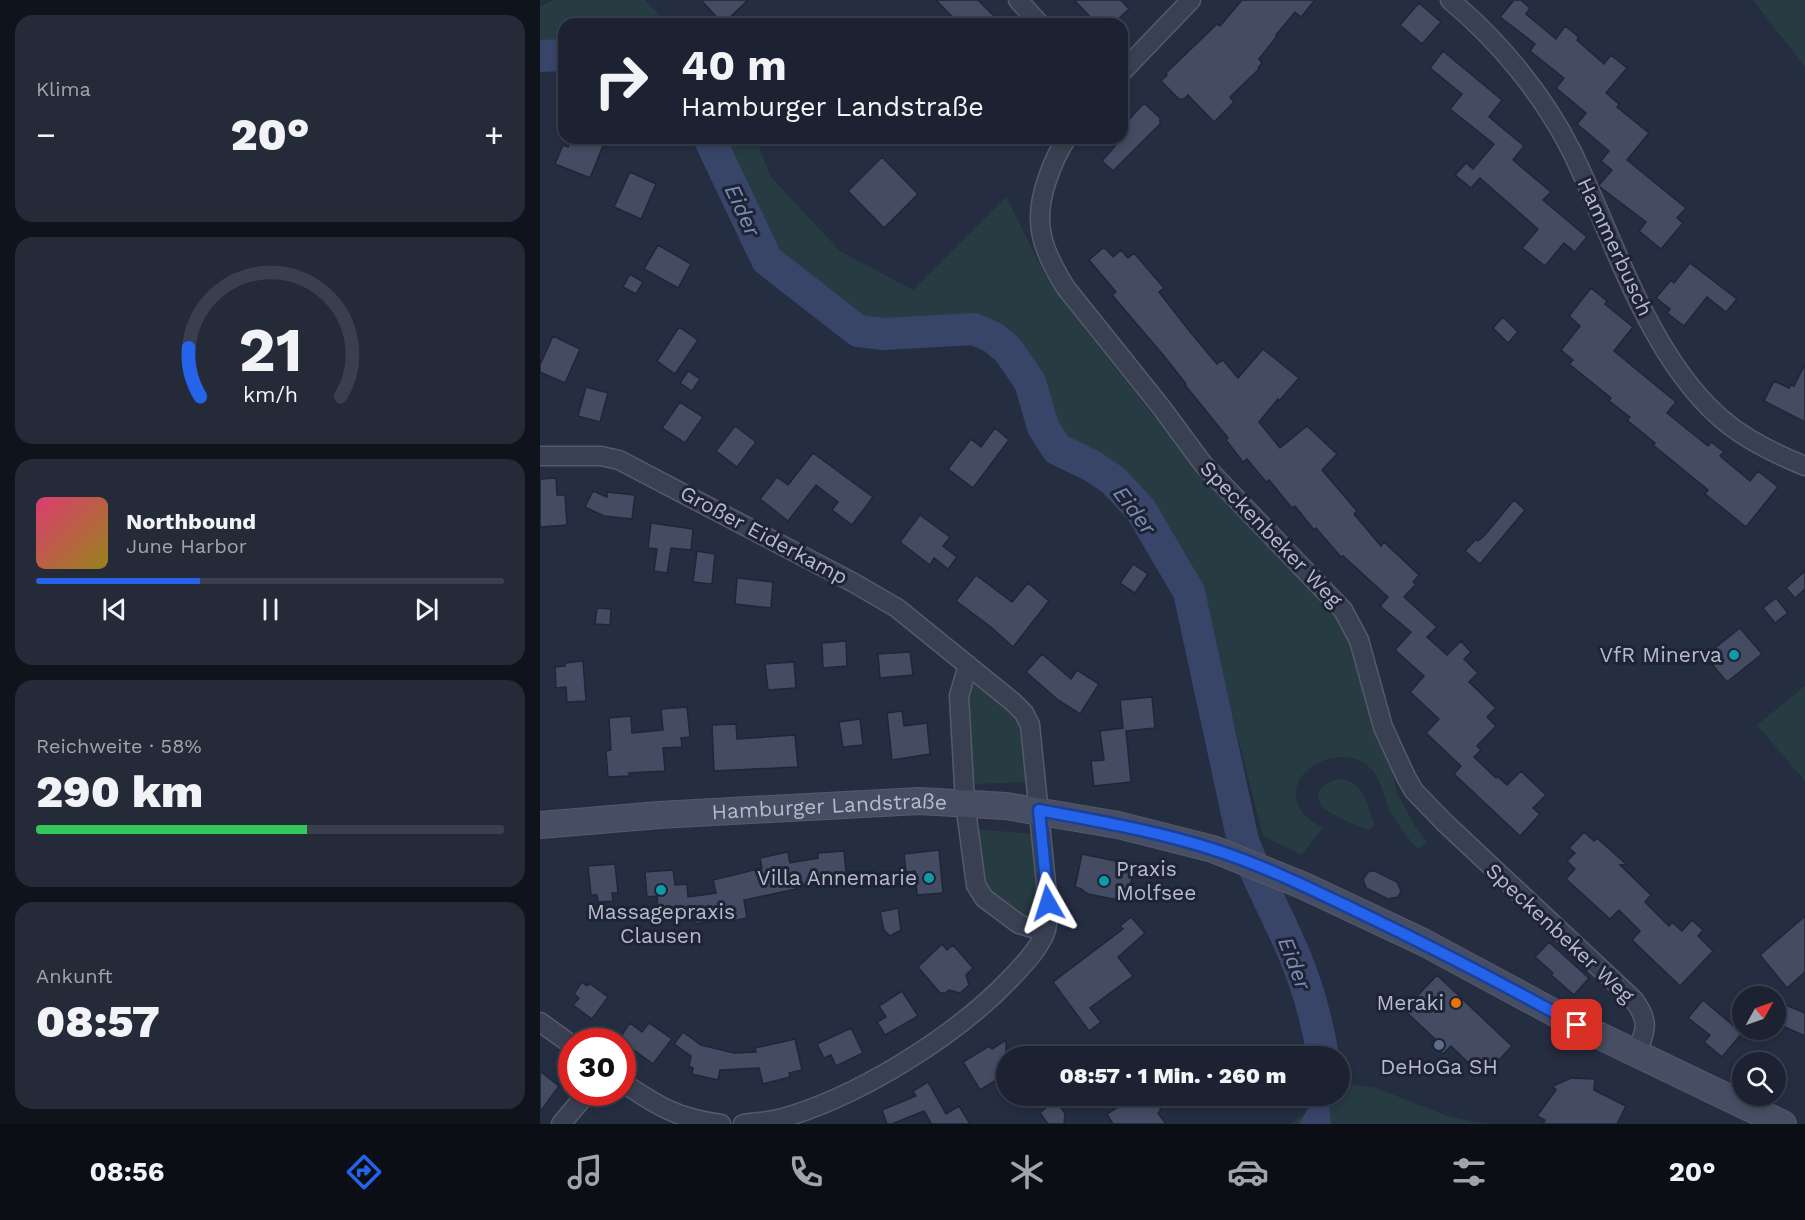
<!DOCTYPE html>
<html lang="de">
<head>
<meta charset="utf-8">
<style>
  :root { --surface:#1c2231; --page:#252a39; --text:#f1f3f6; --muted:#a0a4ab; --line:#3a3f4d; --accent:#2563eb }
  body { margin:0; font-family:"Work Sans",sans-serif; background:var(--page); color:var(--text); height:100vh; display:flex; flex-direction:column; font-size:22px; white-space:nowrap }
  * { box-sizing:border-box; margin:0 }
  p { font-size:20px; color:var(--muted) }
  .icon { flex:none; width:33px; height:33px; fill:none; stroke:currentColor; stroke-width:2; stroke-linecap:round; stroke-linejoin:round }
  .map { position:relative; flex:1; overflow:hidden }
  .panel { display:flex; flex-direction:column; gap:15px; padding:15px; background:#0f131b; width:540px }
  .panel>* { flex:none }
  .hud { position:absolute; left:18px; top:18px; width:570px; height:126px; border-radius:18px; box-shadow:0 3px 9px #0003,0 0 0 2px var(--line); background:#1c2231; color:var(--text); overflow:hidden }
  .needle { width:39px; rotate:50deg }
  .controls { position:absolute; left:1192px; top:986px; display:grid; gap:12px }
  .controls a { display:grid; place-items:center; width:54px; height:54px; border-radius:50%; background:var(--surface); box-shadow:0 3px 9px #0003,0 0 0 2px var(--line); font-size:30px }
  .speed { position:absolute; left:18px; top:1028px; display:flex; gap:12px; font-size:30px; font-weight:700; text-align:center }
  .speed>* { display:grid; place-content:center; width:78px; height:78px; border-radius:50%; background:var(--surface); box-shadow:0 3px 9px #0003,0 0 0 2px var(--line); line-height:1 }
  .speed .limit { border:9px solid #d22; background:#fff; color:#111 }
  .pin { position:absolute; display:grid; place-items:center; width:51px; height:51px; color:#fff; margin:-26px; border-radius:12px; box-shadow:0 3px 9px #0006 }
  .me { position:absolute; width:66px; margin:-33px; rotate:354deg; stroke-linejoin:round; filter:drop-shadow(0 0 4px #0008) }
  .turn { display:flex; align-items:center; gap:21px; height:126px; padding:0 24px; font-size:27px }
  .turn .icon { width:78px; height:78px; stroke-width:2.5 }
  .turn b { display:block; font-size:42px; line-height:51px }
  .big { font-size:45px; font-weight:800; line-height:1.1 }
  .panel .widget { flex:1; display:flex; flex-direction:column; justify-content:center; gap:9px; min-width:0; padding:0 21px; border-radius:18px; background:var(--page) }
  .panel .dial { align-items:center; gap:0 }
  .dial svg { height:156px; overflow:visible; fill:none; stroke:var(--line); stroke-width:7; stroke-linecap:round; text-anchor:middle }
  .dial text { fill:var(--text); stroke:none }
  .song { display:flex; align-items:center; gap:18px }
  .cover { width:72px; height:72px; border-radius:9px; background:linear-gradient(135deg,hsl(340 70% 55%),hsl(50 70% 35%)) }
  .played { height:6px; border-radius:3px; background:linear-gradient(90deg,var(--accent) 35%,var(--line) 35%) }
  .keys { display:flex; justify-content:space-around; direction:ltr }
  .heat { display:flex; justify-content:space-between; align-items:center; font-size:33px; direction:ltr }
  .charge { height:9px; border-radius:4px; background:linear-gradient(90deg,#34c759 58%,var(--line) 0) }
  .trip { position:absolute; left:456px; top:1046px; width:354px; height:60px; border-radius:30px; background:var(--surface); box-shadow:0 3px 9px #0003,0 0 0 2px var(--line); font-weight:800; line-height:60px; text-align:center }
  .tabs { display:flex; height:96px; justify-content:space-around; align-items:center; background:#0b0e14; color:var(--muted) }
  .tabs .icon { width:42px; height:42px }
  .tabs .on { color:var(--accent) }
  .tabs b { font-size:27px; color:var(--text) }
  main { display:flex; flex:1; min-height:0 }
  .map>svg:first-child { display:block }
  .green { fill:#273b42 }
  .water { fill:#384569 }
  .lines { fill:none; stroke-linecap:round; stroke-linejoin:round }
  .river { stroke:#384569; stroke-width:32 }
  .building { fill:#444c63; stroke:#202638; stroke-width:1.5 }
  .minor-casing { stroke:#545a6b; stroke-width:21 }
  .secondary-casing { stroke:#545a6b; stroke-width:28 }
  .minor { stroke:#394051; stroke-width:18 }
  .secondary { stroke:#474e64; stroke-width:26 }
  .route-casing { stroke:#184099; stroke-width:15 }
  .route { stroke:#2563eb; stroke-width:10 }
  .culture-dot { fill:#0f9aa8; stroke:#1e2436; stroke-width:2 }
  .food-dot { fill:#e8710a; stroke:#1e2436; stroke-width:2 }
  .service-dot { fill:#5c6f8a; stroke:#1e2436; stroke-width:2 }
  .labels { text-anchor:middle; stroke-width:6; stroke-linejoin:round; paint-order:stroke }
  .street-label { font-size:21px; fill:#b6bbcb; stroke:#1e2436 }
  .poi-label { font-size:21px; fill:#b6bbcb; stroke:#1e2436; text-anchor:end }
  .water-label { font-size:22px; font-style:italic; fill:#7c8cb3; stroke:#1e2436 }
</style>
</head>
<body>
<main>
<section class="panel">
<div class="widget"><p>Klima</p>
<div class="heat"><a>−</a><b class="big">20°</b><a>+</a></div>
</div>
<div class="widget dial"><svg viewBox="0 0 100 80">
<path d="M14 69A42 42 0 1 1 86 69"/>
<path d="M14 69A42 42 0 0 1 8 44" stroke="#2563eb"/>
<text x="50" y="56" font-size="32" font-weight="700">21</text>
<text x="50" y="72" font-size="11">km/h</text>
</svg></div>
<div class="widget">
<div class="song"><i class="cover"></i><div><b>Northbound</b><p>June Harbor</p></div></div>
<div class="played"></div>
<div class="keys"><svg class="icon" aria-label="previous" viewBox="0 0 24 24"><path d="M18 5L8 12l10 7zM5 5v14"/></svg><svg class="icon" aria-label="pause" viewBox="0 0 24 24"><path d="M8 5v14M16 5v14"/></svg><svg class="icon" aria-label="next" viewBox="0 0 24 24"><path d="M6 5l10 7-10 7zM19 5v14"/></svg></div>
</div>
<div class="widget"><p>Reichweite · 58%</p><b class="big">290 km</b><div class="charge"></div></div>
<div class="widget"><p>Ankunft</p><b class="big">08:57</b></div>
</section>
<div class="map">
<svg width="1265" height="1124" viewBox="0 0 1265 1124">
  <rect width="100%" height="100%" fill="#252d41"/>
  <path class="green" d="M14 0H105L128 24H24V41L0 43V6Z
    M1213 0H1265V67Z
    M183 138H216L230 176 300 251 373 290 466 197 504 273 551 337 656 469 710 526 782 598 800 621 811 643 827 709 837 740 852 771 857 793 875 826 887 842 878 850C869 839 859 827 851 813 843 796 842 778 827 765 796 741 734 775 764 815 769 820 777 824 783 828L762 855 723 836 660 589 588 477 526 443 514 421 500 376 480 345 458 330 430 315 335 324 308 306 275 288 238 254 222 225Z
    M441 684 481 721 489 782 433 784 425 689 431 685Z
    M1265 686V781L1217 725Z
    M802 779C824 783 828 806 834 824L831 830C822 829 790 814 783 807 769 792 788 780 802 779Z
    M437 829 492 834 499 901C488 924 478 914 462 903 455 898 448 894 445 887 438 873 439 845 437 829Z
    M800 1082 836 1088 910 1117 947 1124H750L764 1114H768L769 1095H800Z"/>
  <path class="water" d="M776 1095H788L791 1124H759Z"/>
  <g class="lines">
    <path class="river" d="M0 56 24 55
      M169 138 227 260 318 331 344 334 434 329 454 338 468 350 490 382 503 427 517 449 552 466 573 480 601 510 649 592 703 841C718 880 738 916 754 954 768 987 777 1021 783 1056"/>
  </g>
  <path class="building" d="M161 0H208L183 24Z
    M396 0H438L462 24H419Z
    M534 0H581L589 9 573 24H557Z
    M702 0H775L761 17 755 12 736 35 737 36 719 59 722 63 718 68 719 69 690 97 694 102 674 122 648 95 644 99H639L621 81 627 75 626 73 677 24 680 26Z
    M974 0H981L990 8 986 14 1016 39 1025 26 1039 37 1037 40 1064 64 1071 55 1087 68 1066 93 1079 104 1077 107 1109 133 1087 160 1146 208 1137 218 1143 223 1121 249 1099 231 1106 222 1060 187 1059 185 1072 170 1061 161 1069 151 1037 124 1046 113 1016 88 1024 78 990 51 995 44 960 17Z
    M879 3 901 22 882 44 860 25Z
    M903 51 962 100 949 117 984 146 973 160 1011 192 1003 200 1047 237 1035 252 1024 243 1005 266 982 248 998 229 940 178 931 188 915 175 926 163 933 169 954 144 910 109 922 94 890 68Z
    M604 103 620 118V124L573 171 562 161 582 138V127Z
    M32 138H66L50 178 15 164 23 145 28 147Z
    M342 157 378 194 344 228 308 191Z
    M90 172 116 184 101 219 74 207Z
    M118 245 151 264 138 288 104 269Z
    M564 247 573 257 581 250 588 258 594 253 624 288 619 292 651 333 677 364 683 360 698 378 723 349 759 378 739 401 738 399 719 422 740 448 767 426 797 454 782 470 817 511 814 514 841 546 844 542 879 575 873 582 876 584 864 597 897 627 887 637 907 655 921 641 931 652 924 659 938 673 929 682 956 708 947 717 956 726 937 746 941 750 934 757 956 778 957 776 967 785 981 771 1006 795 993 808 1000 814 980 836 914 774 921 766 886 733 899 719 870 692 884 676 855 650 871 632 840 606 848 597 803 556 801 557 776 528 774 530 755 506 752 508 729 480 726 482 707 459 703 462 686 440 688 438 645 385 646 384 624 356 572 295 576 292 549 260Z
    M1150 263 1197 299 1186 312 1167 297 1144 326 1127 313 1130 309 1116 298 1131 280 1134 283Z
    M90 274 103 282 96 294 83 287Z
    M1051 288 1067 301 1065 304 1093 327 1074 351 1136 402 1127 413 1168 446 1171 442 1184 452 1180 456 1210 481 1218 471 1238 487 1206 527 1165 494 1168 490 1113 445 1115 443 1087 420 1090 417 1069 401 1071 398 1029 364 1033 360 1021 350 1040 326 1029 316Z
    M963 317 978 332 968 343 953 328Z
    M139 327 158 340 135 374 117 361Z
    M13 336 40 349 25 383 0 372V365Z
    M1265 364V422L1224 401 1234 381 1249 388 1251 385 1254 386Z
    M148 371 160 379 152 391 140 383Z
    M46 387 68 393 60 422 38 416Z
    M140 402 163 417 145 443 122 428Z
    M195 426 216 442 197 467 176 451Z
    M455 428 469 440 433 488 408 469 431 439 441 447Z
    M273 453 333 497 312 525 292 510 298 502 276 485 248 521 220 499 237 477 248 485Z
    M16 478 17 495H25L27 525 0 527V479Z
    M53 491 67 497V492L95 495 92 519 64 516 45 507Z
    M974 500 985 510 940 564 925 551 936 539 938 541 944 536Z
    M380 515 410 537 403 546 417 557 408 569 394 558 390 565 360 542Z
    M111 523 153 529 151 550 131 548 127 573 114 571 117 549 108 548Z
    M157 551 175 554 172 584 153 582Z
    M593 564 608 574 595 593 580 583Z
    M1265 571V589L1255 598 1246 588Z
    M436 575 472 602 488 583 509 601 473 647 451 627 416 601Z
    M197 578 233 582 231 608 195 604Z
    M1236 598 1248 613 1235 623 1223 608Z
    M57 608 71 609 70 625 55 624Z
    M1200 628 1222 654 1187 682 1165 656Z
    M306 641 307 666 283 668 282 643Z
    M370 652 373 675 340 678 338 654Z
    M502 654 531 679 537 670 559 684 540 714 518 700 486 672Z
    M43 661 46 701 27 702 26 687 16 688 15 667 25 666V663Z
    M254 662 256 688 228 690 225 664Z
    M612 697 615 728 586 731 591 782 554 786 551 761 564 760 560 731 583 728 580 700Z
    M147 707 150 737 141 738 142 747 123 748 125 771 89 773V776L68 777 66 751 71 750 69 718 91 716 92 733 123 730 121 709Z
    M362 711 364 726 387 723 390 754 352 760 347 713Z
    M320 719 323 745 303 747 299 722Z
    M196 724 197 739 255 735 258 767 174 771 172 725Z
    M1044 832 1054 841 1057 838 1086 864 1080 865 1111 895 1105 902 1129 926 1132 922 1142 931 1152 920 1163 930 1158 936 1173 951 1140 986 1092 940 1100 931 1079 910 1070 919 1026 879 1035 869 1027 861 1035 853 1029 848Z
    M399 850 403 893 377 895 375 871 366 872 364 854Z
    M304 851 307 882 255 885 256 889 204 900 207 918 193 921 191 917 156 924 155 918 119 920 117 896 107 897 105 872 133 870 135 885 147 884 148 897 176 893 173 880 222 868 220 858 248 852 250 863 278 858V853Z
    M542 854 595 865 587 899H573L548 894 541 889 535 887Z
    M75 864 78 893H72L73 901 58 902 57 895H51L48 866Z
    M829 871H835L857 882 861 891 858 897 848 899 826 888 823 879Z
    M358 908 361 930 350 936 344 930 340 912Z
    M1265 916V972L1247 988 1220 955Z
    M591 917 605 933 578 957 593 976 550 1008 561 1022 549 1031 513 982 583 929 580 926Z
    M1009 942 1049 978 1034 995 1011 975 1013 973 995 957Z
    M402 944 407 950 413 945 433 968 426 975 429 985 420 993 409 990 405 993H400L378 967Z
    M897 975 972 1046 943 1077 911 1046 903 1054 891 1043 895 1039 864 1010Z
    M42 982 47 986 49 983 68 997 52 1019 33 1005 39 998 34 994Z
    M362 991 378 1016 345 1035 337 1022 346 1017 339 1006Z
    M1163 1000 1202 1033 1182 1057 1164 1042 1170 1035 1148 1018Z
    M1236 1001 1265 1013V1036L1236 1023Z
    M90 1023 102 1032 109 1023 132 1039 113 1064 79 1039Z
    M311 1028 323 1053 296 1066 291 1055 284 1058 277 1044Z
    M143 1032 161 1045 194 1053 216 1052 215 1048 255 1039 262 1070 249 1073 250 1077 223 1084 219 1068 180 1070 178 1080 152 1074 153 1068 149 1066 151 1056 134 1044Z
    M466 1040V1074L440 1090 423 1062 449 1046 452 1049Z
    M0 1071 19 1086 0 1112Z
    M1031 1078 1055 1079 1054 1090 1086 1106 1077 1124H1003L1005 1120 997 1116 1016 1090 1013 1086Z
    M388 1082 406 1114 419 1106 430 1124H388L391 1123 384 1111 352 1124H347L342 1110 376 1096 373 1091Z
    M597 1095H645L620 1109 621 1110 618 1113 626 1124H573L567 1114Z
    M515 1100 525 1113 524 1124H508L500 1113Z"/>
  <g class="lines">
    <defs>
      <path id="minor" d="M478 0 500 24
        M910 0C959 41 1003 94 1032 152 1075 240 1110 363 1189 425 1212 443 1238 455 1265 466
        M582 72 651 0
        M527 138C518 151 512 165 507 180 492 223 502 250 526 288L621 407 663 464 803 610 819 640 843 727 866 777 874 791 905 823 1094 1000C1110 1022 1106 1030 1096 1054
        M0 456H61L79 460 314 583 357 608 473 702 484 713 490 725 508 903C508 912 508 921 506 930 500 948 484 964 471 978 416 1036 317 1098 239 1119 228 1122 215 1122 203 1124
        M428 665 419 696 425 803 436 885 444 898 479 924 505 932
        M0 1022 32 1045
        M82 1082C119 1107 137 1118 181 1124
        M21 1124 48 1092"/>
      <g id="secondary">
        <path id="s1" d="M0 825 119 815 379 801 466 806 578 825 673 849 764 886 883 942 1037 1025 1243 1124"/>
      </g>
    </defs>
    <use href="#minor" class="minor-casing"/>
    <use href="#secondary" class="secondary-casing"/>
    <use href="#minor" class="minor"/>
    <use href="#secondary" class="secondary"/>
  </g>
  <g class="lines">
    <defs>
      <path id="route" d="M508 903 499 810C557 821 616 831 672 849 723 865 771 889 819 912 892 947 965 985 1037 1025"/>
    </defs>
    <use href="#route" class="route-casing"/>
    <use href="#route" class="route"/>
  </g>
  <g class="culture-dot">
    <circle cx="1194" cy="655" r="6"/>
    <circle cx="389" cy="878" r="6"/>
    <circle cx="564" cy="881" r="6"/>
    <circle cx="121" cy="890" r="6"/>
  </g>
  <circle class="food-dot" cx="916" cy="1003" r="6"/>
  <circle class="service-dot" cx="899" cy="1045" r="6"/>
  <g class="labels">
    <g class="street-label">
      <text transform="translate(1075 247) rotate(65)" y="7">Hammerbusch</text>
      <text transform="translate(731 534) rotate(46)" y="7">Speckenbeker Weg</text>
      <text transform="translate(224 535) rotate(28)" y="7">Großer Eiderkamp</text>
      <text dy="7" stroke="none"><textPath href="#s1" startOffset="290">Hamburger Landstraße</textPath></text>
      <text transform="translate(1020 933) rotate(43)" y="7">Speckenbeker Weg</text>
    </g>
    <g class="poi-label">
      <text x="1182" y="662">VfR Minerva</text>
      <text x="576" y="876" text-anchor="start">Praxis<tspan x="576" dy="24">Molfsee</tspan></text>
      <text x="377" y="885">Villa Annemarie</text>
      <text x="121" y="919" text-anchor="middle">Massagepraxis<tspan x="121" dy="24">Clausen</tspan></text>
      <text x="904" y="1010">Meraki</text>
      <text x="899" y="1074" text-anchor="middle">DeHoGa SH</text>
    </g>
    <g class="water-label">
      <text transform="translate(203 210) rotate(65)" y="8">Eider</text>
      <text transform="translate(595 510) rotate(53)" y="8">Eider</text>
      <text transform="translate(755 963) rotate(69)" y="8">Eider</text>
    </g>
  </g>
</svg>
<div class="controls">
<a><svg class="needle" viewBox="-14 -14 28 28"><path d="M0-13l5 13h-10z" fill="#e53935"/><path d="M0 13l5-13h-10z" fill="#a0a4ab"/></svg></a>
<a><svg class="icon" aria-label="search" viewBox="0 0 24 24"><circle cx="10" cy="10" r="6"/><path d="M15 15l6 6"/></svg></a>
</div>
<div class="speed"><div class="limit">30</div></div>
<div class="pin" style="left:1037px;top:1025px;background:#d93025"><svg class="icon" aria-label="arrive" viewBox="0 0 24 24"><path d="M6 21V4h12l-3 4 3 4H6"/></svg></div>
<svg class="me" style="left:508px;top:903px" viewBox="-20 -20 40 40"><path d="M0-17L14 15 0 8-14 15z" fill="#2563eb" stroke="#fff" stroke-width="4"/></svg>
<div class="trip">08:57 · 1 Min. · 260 m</div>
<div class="hud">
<div class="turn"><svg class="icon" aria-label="right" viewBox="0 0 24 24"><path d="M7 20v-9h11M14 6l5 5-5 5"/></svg><div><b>40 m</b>Hamburger Landstraße</div></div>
</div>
</div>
</main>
<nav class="tabs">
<b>08:56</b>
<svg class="icon on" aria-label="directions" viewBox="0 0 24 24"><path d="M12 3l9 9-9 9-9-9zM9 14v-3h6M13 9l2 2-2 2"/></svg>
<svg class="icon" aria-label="music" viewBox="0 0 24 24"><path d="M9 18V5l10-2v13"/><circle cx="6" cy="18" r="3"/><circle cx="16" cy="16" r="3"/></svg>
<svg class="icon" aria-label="phone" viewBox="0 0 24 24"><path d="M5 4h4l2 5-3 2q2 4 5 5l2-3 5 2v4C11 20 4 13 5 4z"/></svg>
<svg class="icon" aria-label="climate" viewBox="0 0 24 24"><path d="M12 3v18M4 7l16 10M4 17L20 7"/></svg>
<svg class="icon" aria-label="car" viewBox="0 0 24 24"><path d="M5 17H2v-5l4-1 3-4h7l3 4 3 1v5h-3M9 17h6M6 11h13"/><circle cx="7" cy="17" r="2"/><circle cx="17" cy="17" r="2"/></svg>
<svg class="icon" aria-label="filters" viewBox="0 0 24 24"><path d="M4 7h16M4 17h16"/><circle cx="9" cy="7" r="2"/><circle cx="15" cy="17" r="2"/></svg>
<b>20°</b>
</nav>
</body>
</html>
